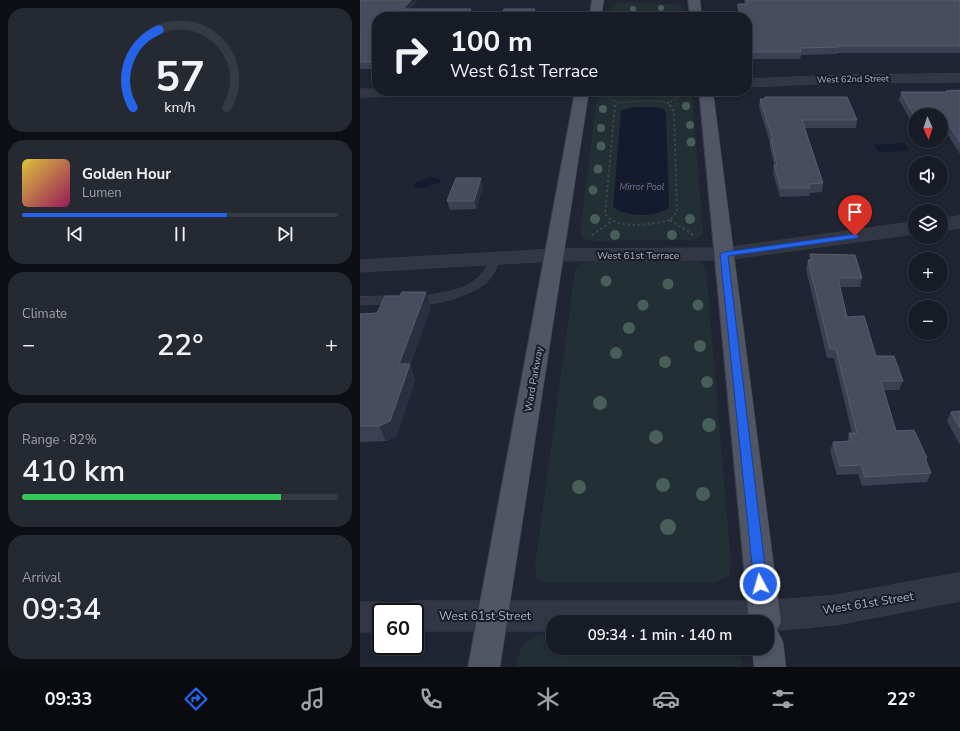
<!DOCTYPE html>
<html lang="en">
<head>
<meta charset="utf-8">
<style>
  :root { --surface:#181c26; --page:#252932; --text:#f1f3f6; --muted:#9fa1a7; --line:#363a43; --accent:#2563eb }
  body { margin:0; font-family:"Nunito Sans",sans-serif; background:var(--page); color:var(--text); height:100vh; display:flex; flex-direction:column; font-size:15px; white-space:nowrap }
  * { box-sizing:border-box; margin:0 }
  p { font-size:13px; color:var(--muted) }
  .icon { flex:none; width:22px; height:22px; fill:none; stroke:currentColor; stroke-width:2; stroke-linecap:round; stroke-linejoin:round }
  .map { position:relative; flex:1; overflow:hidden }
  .details { display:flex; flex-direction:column; gap:8px; padding:8px; background:#0d0f15; width:360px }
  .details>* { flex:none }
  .top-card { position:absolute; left:12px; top:12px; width:380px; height:84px; border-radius:16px; box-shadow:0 2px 6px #0003,0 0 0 1px var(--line); background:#181c26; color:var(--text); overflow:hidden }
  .needle { width:26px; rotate:177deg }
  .fabs { position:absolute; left:548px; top:108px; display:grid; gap:8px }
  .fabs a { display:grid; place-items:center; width:40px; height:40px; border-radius:50%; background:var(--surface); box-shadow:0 2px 6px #0003,0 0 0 1px var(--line); font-size:20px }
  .speed { position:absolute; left:12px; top:603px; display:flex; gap:8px; font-size:20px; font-weight:700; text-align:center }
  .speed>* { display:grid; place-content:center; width:52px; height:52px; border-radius:50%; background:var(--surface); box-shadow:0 2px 6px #0003,0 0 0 1px var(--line); line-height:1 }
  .speed .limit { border:2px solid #111; border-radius:6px; background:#fff; color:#111 }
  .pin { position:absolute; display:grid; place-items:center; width:34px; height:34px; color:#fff; margin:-41px -17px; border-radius:50% 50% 50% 0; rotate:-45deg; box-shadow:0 0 4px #0007 }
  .pin .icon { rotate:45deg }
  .me { position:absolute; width:44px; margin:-22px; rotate:354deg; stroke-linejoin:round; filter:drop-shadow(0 0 3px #0008) }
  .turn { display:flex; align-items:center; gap:14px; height:84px; padding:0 12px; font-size:18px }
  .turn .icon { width:52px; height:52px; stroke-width:2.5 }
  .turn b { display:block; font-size:28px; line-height:34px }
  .big { font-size:30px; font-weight:600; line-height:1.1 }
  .details .card { flex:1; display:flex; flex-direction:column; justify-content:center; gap:6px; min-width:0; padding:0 14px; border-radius:16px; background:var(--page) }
  .details .dial { align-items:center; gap:0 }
  .dial svg { height:104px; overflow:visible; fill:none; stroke:var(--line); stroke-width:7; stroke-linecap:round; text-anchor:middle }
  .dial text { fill:var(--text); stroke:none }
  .song { display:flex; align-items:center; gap:12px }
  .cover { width:48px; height:48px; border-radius:6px; background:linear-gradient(135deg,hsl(50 70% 55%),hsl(330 70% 35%)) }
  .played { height:4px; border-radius:2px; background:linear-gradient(90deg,var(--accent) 65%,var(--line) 65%) }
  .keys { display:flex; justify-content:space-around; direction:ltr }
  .heat { display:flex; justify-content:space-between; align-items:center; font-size:22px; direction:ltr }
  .charge { height:6px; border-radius:3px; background:linear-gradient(90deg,#34c759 82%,var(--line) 0) }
  .trip { position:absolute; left:186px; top:615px; width:228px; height:40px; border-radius:16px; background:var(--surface); box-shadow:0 2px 6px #0003,0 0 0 1px var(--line); font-weight:600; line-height:40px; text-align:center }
  .tabs { display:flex; height:64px; justify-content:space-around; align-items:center; background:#0a0b0f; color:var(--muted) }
  .tabs .icon { width:28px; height:28px }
  .tabs .active { color:var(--accent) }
  .tabs b { font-size:18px; color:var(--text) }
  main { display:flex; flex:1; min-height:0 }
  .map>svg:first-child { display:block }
  .green { fill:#222f34 }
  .water { fill:#151b2f }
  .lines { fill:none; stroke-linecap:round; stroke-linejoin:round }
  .service-casing { stroke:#3d404d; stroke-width:1 }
  .minor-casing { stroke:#3d404d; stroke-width:1 }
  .primary-casing { stroke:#3d404d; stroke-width:1 }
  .path-far1 { stroke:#3a484d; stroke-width:1.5; stroke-dasharray:1.5 1.5; stroke-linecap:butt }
  .path { stroke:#3a484d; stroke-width:2; stroke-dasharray:2.5 2.5; stroke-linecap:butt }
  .service { fill:#333744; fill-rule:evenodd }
  .minor { fill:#333744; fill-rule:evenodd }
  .primary { fill:#515664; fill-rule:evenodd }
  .tree { fill:#475f58 }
  .wall { fill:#3b4052 }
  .shaded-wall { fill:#2b3041 }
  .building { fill:#474d5e; stroke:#575c6e }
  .route { fill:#2563eb; stroke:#184099 }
  .labels { text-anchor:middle; stroke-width:4; stroke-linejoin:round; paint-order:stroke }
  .far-street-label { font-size:9px; fill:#adb1c1; stroke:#191d28 }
  .far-water-label { font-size:9px; font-style:italic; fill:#68769e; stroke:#191d28 }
  .street-label { font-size:10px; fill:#adb1c1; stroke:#191d28 }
  .near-street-label { font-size:12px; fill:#adb1c1; stroke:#191d28 }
</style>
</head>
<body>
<main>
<section class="details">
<div class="card dial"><svg viewBox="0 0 100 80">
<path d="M14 69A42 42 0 1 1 86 69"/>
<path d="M14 69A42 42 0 0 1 34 9" stroke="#2563eb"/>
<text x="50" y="56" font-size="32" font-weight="700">57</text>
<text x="50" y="72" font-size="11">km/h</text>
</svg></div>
<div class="card">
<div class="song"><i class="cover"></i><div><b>Golden Hour</b><p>Lumen</p></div></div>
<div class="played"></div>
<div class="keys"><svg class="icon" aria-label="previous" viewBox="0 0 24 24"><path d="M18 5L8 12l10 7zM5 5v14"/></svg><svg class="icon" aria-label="pause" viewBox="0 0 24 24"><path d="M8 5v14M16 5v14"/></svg><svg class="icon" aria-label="next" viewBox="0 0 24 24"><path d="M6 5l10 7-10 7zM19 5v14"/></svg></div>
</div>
<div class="card"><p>Climate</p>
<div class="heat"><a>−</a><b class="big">22°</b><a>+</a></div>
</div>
<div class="card"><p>Range · 82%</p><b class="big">410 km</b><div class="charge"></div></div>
<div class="card"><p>Arrival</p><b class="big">09:34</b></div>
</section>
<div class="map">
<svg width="600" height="667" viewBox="0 0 600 667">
  <rect width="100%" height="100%" fill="#202533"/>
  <path class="green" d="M262 2 317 4 324 9 325 17H248C249 6 251 4 262 2Z
    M329 91 332 94 343 230 341 236 334 240H324L236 241H229L222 237 220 231 237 97 240 94 252 92Z
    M237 261H334L342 264 346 269 371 562 369 576 354 583H185L176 577 175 566 215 271C221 262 227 262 237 261Z
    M182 634H193V648H376L381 657 382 667H157C160 647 162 641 182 634Z"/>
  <path class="water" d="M272 107H295L304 109 306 113 309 207C299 218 264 217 253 207L261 111Z
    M544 143 549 151 519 152 514 145Z
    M70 177 79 179 80 182 63 188H53L57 182Z"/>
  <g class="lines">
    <defs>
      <path id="service" d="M136 255 141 258C137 266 134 275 127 282 115 293 76 307 60 303L58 300 60 297C81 292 109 292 123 272 127 267 129 261 132 256Z
        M39 296 43 297 45 300 43 303 0 305V297Z"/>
      <path id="minor" d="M600 74V82L479 83 387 87V79L479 75Z
        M0 89H17V91H174L172 94 167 95 0 97Z
        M600 216V228L581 231V219Z
        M555 222V234L364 260 194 261 0 272V260L194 249 364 248Z
        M600 573V601L476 625 407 631V622H193V631H55V612H41L44 605 55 601H404L476 595Z
        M0 602H21L32 606 35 612H21V632H0Z"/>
      <path id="primary" d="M232 0H244L241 17H229Z
        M328 0H340L342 17H330Z
        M215 91H229L140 667H108Z
        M339 91H353L421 622 417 630 423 642 426 667H394L392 648H407V622H389Z"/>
    </defs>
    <use href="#service" class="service-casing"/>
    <use href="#minor" class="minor-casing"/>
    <use href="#primary" class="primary-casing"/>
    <path class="path-far1" d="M241 94 259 103
      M308 103 327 92
      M254 106 259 103C271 102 304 97 311 106"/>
    <path class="path" d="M255 105 245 214C257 231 293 224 310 220
      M310 105 314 111 317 212 310 220
      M310 220 333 235
      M232 235 252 221"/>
    <use href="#service" class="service"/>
    <use href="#minor" class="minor"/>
    <use href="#primary" class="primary"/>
  </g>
  <g class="tree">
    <circle cx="301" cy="8" r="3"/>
    <circle cx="273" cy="9" r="3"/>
    <circle cx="326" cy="106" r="4"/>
    <circle cx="243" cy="109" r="4"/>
    <circle cx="330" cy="125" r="4"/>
    <circle cx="241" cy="128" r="4"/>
    <circle cx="331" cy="142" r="4.5"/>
    <circle cx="241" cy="146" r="4.5"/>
    <circle cx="238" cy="169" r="4.5"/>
    <circle cx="233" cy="190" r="4.5"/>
    <circle cx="235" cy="219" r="5"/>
    <circle cx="330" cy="219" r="5"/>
    <circle cx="255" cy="235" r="5"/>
    <circle cx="312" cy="235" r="5"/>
    <circle cx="246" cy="281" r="5.5"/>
    <circle cx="308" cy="284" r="5.5"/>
    <circle cx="283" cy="305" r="5.5"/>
    <circle cx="338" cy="305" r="5.5"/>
    <circle cx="269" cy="328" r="6"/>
    <circle cx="340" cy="346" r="6"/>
    <circle cx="256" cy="353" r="6"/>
    <circle cx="305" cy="362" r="6"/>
    <circle cx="347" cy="382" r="6"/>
    <circle cx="240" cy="403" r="7"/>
    <circle cx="349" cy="425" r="7"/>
    <circle cx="296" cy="437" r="7"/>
    <circle cx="303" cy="485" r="7"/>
    <circle cx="219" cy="487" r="7"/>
    <circle cx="343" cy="494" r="7"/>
    <circle cx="308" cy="527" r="8"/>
  </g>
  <path class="wall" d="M0 0 50 9 112 16 111 17H17V69H0Z
    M384 0H600V53H478L477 54 441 55 440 59H390L387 47V17H379L378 13V4H385Z
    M600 90V154L581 124V115H555V121H551L539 100 541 92H586V91Z
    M405 97 497 120 496 128H445L463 183 462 192 450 193 449 196 420 197 413 173 414 165 410 148V143L399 107 400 99H405Z
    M123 187 116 209 90 210 87 201Z
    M450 254 502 278 500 287H480L487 317 516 356 543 381 539 390H524L536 431 567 458 566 460 571 473 567 482 502 486 498 474 477 475 470 451 473 442H487L489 433H492L474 358H467L446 269 448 260H449Z
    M71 307 50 365 55 380 36 437 26 441 0 442V314L17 313Z
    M600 411V445L587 421 591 412Z"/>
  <path class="shaded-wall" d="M51 0H58L45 15 43 9Z
    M111 9 112 16 111 17H107Z
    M175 9V17H172Z
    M121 178 123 187 116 209 114 201Z
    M66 292 71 307 50 365 55 380 36 437 26 441 19 426 39 364Z"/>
  <path class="building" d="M0 0H51L43 9H111L107 17H17V62H0Z
    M386 0H600V46H478L479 47 440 48 441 52H391L387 38V17H381L378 7V4H388Z
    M144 9H175L172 17H141Z
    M600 90V142L583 116H581V115H559V114H553L541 92H588L586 91Z
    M405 97H487L497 120H442L463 183 449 184 450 188H421L414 165H417L411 140H413L400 99H405Z
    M96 178H121L114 201H87Z
    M450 254 495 255 502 278H478L487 317 504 316 516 356H534L543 381H521L536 431 554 430 567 458H565L571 473 505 477 501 465 480 466 473 442 492 441 489 433H497L476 349H470L448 260H452Z
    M42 292H66L39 364H50L30 421 19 426H0V314L17 313 25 296H40Z
    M600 411V428L591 412Z"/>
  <path class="route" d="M495 234 498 235V238L368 256 407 584 405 588 400 590 396 588 394 584 360 254 364 252Z"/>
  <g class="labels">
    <g class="far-street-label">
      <text transform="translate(493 79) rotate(-1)" y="3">West 62nd Street</text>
    </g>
    <g class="far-water-label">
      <text x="282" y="190">Mirror Pool</text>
    </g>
    <g class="street-label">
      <text x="278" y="259">West 61st Terrace</text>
      <text transform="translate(173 379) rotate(-80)" y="4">Ward Parkway</text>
    </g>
    <g class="near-street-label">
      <text transform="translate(508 603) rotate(-9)" y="4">West 61st Street</text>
      <text x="125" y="620">West 61st Street</text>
    </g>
  </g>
</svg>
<div class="fabs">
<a><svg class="needle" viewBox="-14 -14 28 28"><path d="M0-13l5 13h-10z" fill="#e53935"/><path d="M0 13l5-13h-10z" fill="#9fa1a7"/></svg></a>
<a><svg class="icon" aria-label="sound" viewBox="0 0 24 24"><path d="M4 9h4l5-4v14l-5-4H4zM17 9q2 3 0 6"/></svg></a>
<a><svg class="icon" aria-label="layers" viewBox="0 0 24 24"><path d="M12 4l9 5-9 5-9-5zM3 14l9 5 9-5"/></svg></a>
<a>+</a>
<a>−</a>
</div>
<div class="speed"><div class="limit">60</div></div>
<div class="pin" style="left:495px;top:236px;background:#d93025"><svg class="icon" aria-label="arrive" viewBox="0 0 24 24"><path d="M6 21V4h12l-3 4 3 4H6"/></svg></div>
<svg class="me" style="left:400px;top:584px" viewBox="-20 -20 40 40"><circle r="17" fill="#2563eb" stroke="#fff" stroke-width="3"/><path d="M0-11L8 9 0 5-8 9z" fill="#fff"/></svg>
<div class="trip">09:34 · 1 min · 140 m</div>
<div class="top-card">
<div class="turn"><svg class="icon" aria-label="right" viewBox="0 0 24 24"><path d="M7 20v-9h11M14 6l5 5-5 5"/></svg><div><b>100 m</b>West 61st Terrace</div></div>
</div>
</div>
</main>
<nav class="tabs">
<b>09:33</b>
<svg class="icon active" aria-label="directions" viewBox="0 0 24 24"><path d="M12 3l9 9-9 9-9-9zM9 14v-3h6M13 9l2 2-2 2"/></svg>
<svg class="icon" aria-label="music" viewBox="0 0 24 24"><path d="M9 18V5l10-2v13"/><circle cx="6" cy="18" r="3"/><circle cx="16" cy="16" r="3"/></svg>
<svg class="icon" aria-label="phone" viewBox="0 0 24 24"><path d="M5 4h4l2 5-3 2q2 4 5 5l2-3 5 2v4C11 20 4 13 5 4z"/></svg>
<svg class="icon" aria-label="climate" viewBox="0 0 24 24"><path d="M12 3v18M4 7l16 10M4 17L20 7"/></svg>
<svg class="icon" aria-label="car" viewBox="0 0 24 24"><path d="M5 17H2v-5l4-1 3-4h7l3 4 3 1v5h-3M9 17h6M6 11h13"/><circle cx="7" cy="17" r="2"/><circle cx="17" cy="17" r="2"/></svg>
<svg class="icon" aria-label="filters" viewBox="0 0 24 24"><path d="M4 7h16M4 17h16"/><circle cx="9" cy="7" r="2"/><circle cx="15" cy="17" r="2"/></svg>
<b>22°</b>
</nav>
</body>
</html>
